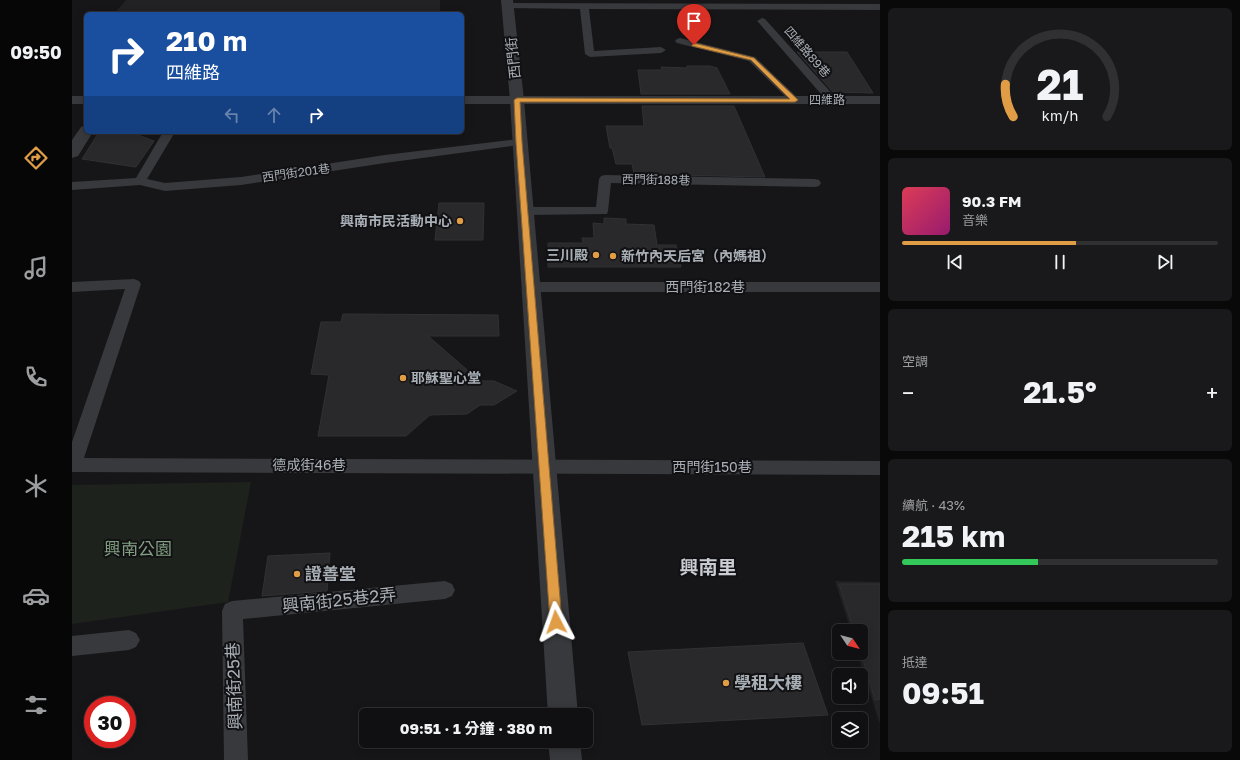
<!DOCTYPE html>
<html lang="zh-TW">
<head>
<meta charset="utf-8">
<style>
  :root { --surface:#101012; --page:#19191b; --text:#f1f3f6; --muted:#9c9d9f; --line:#303032; --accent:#e09d46 }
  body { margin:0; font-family:"Golos Text","Noto Sans TC",sans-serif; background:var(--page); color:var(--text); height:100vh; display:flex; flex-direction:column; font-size:15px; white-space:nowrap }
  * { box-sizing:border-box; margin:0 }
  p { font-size:13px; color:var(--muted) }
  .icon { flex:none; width:22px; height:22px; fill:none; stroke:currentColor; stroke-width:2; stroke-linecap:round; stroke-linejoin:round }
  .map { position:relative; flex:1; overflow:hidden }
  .panel { display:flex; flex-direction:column; gap:8px; padding:8px; background:#09090a; width:360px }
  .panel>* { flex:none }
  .hud { position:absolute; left:12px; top:12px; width:380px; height:122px; border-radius:6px; box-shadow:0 2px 10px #0003,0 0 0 1px var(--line); background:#1a4fa0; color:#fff; overflow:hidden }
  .needle { width:26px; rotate:125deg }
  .buttons { position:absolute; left:760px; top:624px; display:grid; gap:8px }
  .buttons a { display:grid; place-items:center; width:36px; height:36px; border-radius:6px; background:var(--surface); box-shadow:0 2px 10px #0003,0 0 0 1px var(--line); font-size:20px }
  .speed { position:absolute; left:12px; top:696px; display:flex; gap:8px; font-size:20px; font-weight:700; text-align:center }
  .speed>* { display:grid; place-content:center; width:52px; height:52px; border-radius:50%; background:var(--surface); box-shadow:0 2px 10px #0003,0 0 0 1px var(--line); line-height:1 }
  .speed .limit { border:6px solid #d22; background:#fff; color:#111 }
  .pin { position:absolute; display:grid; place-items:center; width:34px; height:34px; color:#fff; margin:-41px -17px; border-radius:50% 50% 50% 0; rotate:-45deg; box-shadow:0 0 4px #0007 }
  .pin .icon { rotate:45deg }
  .me { position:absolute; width:44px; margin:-22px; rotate:356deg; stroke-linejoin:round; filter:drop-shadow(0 0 3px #0008) }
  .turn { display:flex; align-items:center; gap:14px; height:84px; padding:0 16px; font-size:18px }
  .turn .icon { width:52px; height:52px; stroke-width:2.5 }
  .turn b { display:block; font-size:28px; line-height:34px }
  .lanes { display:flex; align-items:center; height:38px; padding:0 16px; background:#0003; justify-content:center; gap:20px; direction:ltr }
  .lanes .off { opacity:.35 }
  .big { font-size:30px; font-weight:700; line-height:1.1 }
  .panel .card { flex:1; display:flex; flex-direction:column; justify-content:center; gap:6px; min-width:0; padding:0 14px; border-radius:6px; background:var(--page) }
  .panel .dial { align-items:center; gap:0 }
  .dial svg { height:104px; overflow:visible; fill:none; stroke:var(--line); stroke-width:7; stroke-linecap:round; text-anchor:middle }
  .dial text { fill:var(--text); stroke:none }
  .song { display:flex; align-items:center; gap:12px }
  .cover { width:48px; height:48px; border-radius:6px; background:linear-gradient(135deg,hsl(350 70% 55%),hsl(320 70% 35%)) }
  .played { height:4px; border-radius:2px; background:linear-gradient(90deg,var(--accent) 55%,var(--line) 55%) }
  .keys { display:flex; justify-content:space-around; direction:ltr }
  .heat { display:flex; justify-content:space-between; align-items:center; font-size:22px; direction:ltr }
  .charge { height:6px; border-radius:3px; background:linear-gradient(90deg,#34c759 43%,var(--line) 0) }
  .trip { position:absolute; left:287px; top:708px; width:234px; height:40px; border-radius:6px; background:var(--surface); box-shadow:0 2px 10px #0003,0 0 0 1px var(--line); font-weight:700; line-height:40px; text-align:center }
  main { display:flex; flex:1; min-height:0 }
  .menu { display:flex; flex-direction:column; width:72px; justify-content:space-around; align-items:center; background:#060607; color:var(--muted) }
  .menu .icon { width:28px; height:28px }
  .menu .active { color:var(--accent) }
  .menu b { font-size:18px; color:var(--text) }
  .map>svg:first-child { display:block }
  .built { fill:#222225 }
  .green { fill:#1d221d }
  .building { fill:#29292c; stroke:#303134 }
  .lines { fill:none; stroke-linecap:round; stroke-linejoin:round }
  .service { fill:#37393c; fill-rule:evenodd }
  .minor { fill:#37393c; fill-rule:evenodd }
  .tertiary { fill:#37393c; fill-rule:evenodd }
  .route { fill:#e09d46; stroke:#92662e }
  .poi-dot { fill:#e09d46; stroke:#111113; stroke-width:1.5 }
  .labels { text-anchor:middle; stroke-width:4; stroke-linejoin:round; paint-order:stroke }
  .far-street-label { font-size:12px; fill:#a9afb6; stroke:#111113 }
  .street-label { font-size:14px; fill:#a9afb6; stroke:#111113 }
  .poi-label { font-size:14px; font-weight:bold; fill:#a9afb6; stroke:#111113; text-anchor:end }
  .near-park-label { font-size:17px; fill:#83a082; stroke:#111113 }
  .near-poi-label { font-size:17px; font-weight:bold; fill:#a9afb6; stroke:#111113; text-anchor:start }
  .near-street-label { font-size:17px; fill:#a9afb6; stroke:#111113 }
  .near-quarter-label { font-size:19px; font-weight:bold; fill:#cacdd3; stroke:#111113 }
</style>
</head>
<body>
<main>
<nav class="menu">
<b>09:50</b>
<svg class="icon active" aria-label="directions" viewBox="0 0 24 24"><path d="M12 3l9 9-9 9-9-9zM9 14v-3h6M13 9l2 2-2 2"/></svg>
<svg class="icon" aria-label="music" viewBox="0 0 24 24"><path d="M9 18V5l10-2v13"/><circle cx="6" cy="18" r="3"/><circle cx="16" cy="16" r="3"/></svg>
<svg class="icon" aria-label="phone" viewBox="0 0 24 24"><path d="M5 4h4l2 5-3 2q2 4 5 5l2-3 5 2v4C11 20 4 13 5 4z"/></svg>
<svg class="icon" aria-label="climate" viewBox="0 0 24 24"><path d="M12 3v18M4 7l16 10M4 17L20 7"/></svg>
<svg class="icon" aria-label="car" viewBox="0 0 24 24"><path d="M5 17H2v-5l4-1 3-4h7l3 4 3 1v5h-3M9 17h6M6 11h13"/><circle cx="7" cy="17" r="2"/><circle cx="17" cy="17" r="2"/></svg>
<svg class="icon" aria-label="filters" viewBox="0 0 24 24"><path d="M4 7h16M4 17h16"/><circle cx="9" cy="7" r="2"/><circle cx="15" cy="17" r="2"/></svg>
</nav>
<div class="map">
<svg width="808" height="760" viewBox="0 0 808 760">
  <rect width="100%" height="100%" fill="#161618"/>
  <path class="built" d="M54 0H368V14H42Z
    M763 581 808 582V724L785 653H789V631H779Z"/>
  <path class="green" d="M179 482 156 602 0 624V485Z"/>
  <path class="building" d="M725 52H775L801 93 761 92Z
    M615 66H638L645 68 658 94H569L566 70H590L589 67 615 68Z
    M570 106H662L693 177 562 174 560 164H544L540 148H538L534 126H572Z
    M27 132H58L82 141 64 167 10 159Z
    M367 203H412L411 240H363Z
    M532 218 554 219V224L582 225 585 245H604L609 267H476V243H511L510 238H522L521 223 532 224Z
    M271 314 426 315 427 336H356L408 381H422L445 391 422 405H408L395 414 358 415 334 436H246L257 375 239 374 249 322H269Z
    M258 553 255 591 190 596 196 556Z
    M767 584H808V699L803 700 789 653V631H782Z
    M731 643 756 715 570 725 556 652Z"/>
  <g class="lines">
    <path class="service" d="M435 3 808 4V10L517 9 522 51 589 47 594 50 589 53 518 57 513 54 508 9 432 8 431 6Z
      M690 18 693 19 764 98 765 100 764 102H756L687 23 685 21Z
      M608 38 683 57 728 100 723 103 719 102 677 61 605 43 603 41 605 39Z
      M91 132H103L75 179 93 183 169 177 313 155 447 139 451 140 453 142 451 144 447 145 313 163 169 185 93 191 68 185 0 190V182L64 178Z
      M533 175 743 179 747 180 749 183 747 186 743 187 539 183 536 211 535 214 453 215 448 214 447 211 448 208 453 207H524L527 179 529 176Z
      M62 279 67 281 69 284 12 458 808 461V475L0 472V442L53 289 0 292V282Z
      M459 282H808V292H459L454 290 452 287 454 284Z
      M373 581 380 584 383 590 380 596 373 599 171 619 176 760H152L150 611 153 604 160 601Z
      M57 630 64 633 68 640 64 647 57 650 0 656V636Z"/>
    <path class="minor" d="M429 0H441L452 100 506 715H476L438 100Z
      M14 125V132H21L6 156 0 158V140L9 127Z
      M476 741H508L510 760H478Z"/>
    <path class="tertiary" d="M0 96H14V104H0Z
      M390 96H808V104H390Z"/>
  </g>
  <path class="route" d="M622 43 682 58 726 100 723 102H448L450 142 490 622 488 625 484 627 480 625 478 622 444 142 442 100 445 98 718 99 679 60 620 46V45Z"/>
  <g class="poi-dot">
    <circle cx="388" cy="221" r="4"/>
    <circle cx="524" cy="255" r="4"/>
    <circle cx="541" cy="256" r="4"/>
    <circle cx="331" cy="378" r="4"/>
    <circle cx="225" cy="574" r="4"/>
    <circle cx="654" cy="683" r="4"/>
  </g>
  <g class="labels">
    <g class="far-street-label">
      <text transform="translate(735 52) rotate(49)" y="4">四維路89巷</text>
      <text x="755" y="104">四維路</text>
      <text transform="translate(224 173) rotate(-8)" y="4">西門街201巷</text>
      <text transform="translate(584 180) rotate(1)" y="4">西門街188巷</text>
    </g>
    <g class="street-label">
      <text transform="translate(441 58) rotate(-96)" y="5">西門街</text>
      <text x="633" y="292">西門街182巷</text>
      <text x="237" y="470">德成街46巷</text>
      <text x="640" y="472">西門街150巷</text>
    </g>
    <g class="poi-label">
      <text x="380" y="226">興南市民活動中心</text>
      <text x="516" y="260">三川殿</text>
      <text x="549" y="261" text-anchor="start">新竹內天后宮（內媽祖）</text>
      <text x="339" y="383" text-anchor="start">耶穌聖心堂</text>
    </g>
    <g class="near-park-label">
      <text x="66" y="555">興南公園</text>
    </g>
    <g class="near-poi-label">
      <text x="233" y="580">證善堂</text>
      <text x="662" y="689">學租大樓</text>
    </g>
    <g class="near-street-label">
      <text transform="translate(267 600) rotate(-6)" y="6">興南街25巷2弄</text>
      <text transform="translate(162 686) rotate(-92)" y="6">興南街25巷</text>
    </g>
    <g class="near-quarter-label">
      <text x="636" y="574">興南里</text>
    </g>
  </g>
</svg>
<div class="buttons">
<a><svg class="needle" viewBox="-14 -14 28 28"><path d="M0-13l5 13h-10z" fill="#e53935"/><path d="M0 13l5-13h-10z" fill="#9c9d9f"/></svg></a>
<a><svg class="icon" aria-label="sound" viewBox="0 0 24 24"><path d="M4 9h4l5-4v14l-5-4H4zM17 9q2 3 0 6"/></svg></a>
<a><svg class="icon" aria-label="layers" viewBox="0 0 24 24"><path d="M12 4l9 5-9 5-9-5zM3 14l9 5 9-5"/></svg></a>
</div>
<div class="speed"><div class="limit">30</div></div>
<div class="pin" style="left:622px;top:45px;background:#d93025"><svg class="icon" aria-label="arrive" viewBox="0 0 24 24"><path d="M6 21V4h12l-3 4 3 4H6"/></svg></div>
<svg class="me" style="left:484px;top:622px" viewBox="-20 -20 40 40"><path d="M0-17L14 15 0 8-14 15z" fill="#e09d46" stroke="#fff" stroke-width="4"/></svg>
<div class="trip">09:51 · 1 分鐘 · 380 m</div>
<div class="hud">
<div class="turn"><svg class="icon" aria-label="right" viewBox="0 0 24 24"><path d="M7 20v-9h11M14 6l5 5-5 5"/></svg><div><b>210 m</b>四維路</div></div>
<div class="lanes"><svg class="icon off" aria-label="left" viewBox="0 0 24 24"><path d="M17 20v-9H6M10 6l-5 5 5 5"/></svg><svg class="icon off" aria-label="ahead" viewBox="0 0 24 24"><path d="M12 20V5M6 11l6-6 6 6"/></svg><svg class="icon" aria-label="right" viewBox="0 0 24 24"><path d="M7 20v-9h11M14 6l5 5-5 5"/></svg></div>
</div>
</div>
<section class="panel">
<div class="card dial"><svg viewBox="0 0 100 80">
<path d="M14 69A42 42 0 1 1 86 69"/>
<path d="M14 69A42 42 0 0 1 8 44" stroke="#e09d46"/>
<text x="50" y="56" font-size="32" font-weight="700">21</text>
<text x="50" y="72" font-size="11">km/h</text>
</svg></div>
<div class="card">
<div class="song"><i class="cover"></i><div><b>90.3 FM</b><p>音樂</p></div></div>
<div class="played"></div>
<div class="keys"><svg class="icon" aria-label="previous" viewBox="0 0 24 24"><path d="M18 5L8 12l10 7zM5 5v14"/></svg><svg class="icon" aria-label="pause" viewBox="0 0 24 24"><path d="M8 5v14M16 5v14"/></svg><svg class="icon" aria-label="next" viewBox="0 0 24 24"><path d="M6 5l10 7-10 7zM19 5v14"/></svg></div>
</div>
<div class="card"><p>空調</p>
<div class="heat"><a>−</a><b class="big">21.5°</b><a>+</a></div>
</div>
<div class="card"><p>續航 · 43%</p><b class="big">215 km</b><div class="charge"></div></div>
<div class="card"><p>抵達</p><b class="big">09:51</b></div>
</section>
</main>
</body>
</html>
